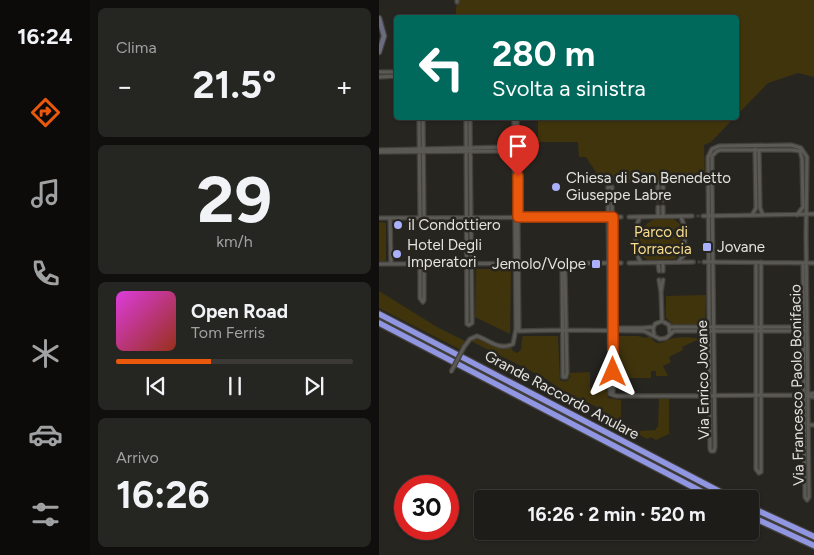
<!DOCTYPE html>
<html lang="it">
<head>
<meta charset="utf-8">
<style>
  :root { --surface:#1d1c18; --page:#252521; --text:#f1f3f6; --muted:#a0a1a2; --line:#3b3a37; --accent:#ea580c }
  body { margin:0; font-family:Figtree,sans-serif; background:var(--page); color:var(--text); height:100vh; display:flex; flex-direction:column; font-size:19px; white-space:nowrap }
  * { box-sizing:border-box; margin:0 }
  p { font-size:16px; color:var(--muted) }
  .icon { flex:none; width:28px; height:28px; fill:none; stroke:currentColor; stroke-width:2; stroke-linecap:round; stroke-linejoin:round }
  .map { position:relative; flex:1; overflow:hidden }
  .panel { display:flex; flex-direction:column; gap:8px; padding:8px; background:#100f0d; width:289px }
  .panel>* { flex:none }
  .banner { position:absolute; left:15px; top:15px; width:345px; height:105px; border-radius:5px; box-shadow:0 1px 4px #0004,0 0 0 1px var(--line); background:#00695c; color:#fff; overflow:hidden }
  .speed { position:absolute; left:15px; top:475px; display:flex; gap:10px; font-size:25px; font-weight:700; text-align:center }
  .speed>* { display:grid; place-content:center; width:65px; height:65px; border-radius:50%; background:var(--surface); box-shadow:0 1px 4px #0004,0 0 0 1px var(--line); line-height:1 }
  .speed .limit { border:8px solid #d22; background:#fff; color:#111 }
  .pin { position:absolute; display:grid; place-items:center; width:42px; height:42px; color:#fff; margin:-51px -21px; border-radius:50% 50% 50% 0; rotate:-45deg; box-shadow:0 0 5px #0007 }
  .pin .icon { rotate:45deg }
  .me { position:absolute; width:55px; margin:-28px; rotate:0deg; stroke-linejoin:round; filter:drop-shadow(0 0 4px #0008) }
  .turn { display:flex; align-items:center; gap:18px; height:105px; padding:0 15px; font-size:22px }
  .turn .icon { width:65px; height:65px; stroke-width:2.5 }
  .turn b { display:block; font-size:35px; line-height:42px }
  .big { font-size:38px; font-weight:700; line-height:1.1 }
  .panel .tile { flex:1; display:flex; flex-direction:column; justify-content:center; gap:8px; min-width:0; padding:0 18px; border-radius:8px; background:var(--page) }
  .panel .dial { align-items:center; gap:0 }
  .dial b { font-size:65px; line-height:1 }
  .song { display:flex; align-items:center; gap:15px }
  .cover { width:60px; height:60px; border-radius:8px; background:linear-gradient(135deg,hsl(300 70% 55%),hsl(10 70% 35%)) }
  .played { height:5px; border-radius:2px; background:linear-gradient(90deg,var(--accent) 40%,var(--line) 40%) }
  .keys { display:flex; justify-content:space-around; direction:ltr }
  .heat { display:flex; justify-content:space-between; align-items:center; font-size:28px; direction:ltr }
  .trip { position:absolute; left:95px; top:490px; width:285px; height:50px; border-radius:5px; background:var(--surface); box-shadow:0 1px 4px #0004,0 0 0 1px var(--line); font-weight:700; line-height:50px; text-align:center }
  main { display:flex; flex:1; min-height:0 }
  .tab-bar { display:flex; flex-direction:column; width:90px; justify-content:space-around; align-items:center; background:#0c0b0a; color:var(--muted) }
  .tab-bar .icon { width:35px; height:35px }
  .tab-bar .current { color:var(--accent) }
  .tab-bar b { font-size:22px; color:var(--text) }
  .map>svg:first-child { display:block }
  .green { fill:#40340d }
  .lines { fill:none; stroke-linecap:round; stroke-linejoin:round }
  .street-tunnel { stroke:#43423d; stroke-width:3; stroke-dasharray:3 1.5; stroke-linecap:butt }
  .street-casing { stroke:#43413d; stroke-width:5.5 }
  .secondary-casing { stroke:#43413d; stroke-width:7 }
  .highway-casing { stroke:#43413d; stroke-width:8 }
  .street { stroke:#5b5953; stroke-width:3 }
  .secondary { stroke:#6b6b7e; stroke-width:4.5 }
  .highway { stroke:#9196e3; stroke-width:5.5 }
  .street-bridge-casing { stroke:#43413d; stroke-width:5.5; stroke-linecap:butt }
  .street-bridge { stroke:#5b5953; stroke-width:3 }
  .route-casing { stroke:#983908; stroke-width:12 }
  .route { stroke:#ea580c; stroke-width:9 }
  .poi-dot { fill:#aab0fb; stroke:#272520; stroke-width:2 }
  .labels { text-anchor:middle; stroke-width:5; stroke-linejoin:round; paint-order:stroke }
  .poi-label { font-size:15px; fill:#e4e3df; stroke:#272520; text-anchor:start }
  .park-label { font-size:15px; fill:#f9dd8c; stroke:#272520 }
  .street-label { font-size:15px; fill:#e4e3df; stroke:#272520 }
</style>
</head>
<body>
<main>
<nav class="tab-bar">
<b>16:24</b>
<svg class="icon current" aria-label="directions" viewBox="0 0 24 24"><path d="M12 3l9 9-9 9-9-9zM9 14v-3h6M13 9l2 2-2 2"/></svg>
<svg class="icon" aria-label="music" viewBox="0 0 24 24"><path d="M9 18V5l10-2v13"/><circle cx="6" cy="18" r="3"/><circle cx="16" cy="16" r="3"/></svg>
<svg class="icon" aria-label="phone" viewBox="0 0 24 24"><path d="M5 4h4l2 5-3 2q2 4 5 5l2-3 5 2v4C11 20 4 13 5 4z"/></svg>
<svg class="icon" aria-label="climate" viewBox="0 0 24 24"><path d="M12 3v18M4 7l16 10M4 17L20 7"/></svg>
<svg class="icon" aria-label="car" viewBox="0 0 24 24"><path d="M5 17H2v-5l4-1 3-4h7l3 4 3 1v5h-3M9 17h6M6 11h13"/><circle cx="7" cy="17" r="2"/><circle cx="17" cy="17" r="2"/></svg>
<svg class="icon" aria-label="filters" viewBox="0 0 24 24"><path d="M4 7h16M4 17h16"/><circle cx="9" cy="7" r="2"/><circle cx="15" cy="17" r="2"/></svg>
</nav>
<section class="panel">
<div class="tile"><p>Clima</p>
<div class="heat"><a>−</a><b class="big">21.5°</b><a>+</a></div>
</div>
<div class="tile dial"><b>29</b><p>km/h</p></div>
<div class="tile">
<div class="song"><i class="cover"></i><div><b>Open Road</b><p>Tom Ferris</p></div></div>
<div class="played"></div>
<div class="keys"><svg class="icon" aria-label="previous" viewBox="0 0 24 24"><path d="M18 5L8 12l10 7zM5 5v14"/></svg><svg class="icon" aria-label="pause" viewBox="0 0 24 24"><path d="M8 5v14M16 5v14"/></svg><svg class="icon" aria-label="next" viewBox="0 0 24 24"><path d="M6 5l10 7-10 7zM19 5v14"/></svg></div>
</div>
<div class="tile"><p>Arrivo</p><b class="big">16:26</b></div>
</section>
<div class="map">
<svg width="436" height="555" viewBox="0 0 436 555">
  <rect width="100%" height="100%" fill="#272520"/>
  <path class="green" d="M79 0H435V77L419 73 389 83 358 115V18H77V8Z
    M159 118H355L332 142 325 145 326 182 224 183 207 157H200L199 142H159Z
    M277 219H295L302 225V252L296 259 269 260 262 255C259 241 261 223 277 219Z
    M0 222 7 223V261H0Z
    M97 269H132L131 334 96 317Z
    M0 291 58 327 86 341 80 349 0 308Z
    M327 295 326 324 295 325 287 318V296Z
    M144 336H179L181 380 183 381H188L191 377V373L211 372V388H227L229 398 242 400V421L261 431 277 430V428L279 427 280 399H290V434L277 440 272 437 268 439 238 422 216 406 183 390 164 377 92 341C104 333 117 353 132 347L134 351 138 353 142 350 143 338Z
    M237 336H259L266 338 271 336C279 350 286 339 295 338 303 337 313 337 320 339L303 347 304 350 290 357 292 362 284 366 289 376H277V371H272V378H238Z"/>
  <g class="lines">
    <path class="street-tunnel" d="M313 216H324
      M314 262H325"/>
    <defs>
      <path id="street" d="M78 2V0
        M0 72H18
        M0 77 18 76
        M40 118 41 218
        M44 118 45 218
        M87 118 88 324 90 325 93 323 91 118
        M135 118 137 329
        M138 118 140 331
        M0 150 135 147
        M380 150 381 208 384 215
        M0 152 137 151
        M229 187H233L234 395 231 394Z
        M279 200V184L281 182 284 184V200
        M279 207V216
        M284 207V216
        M373 215 377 208 376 149
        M418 215 424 207 423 159 421 151 413 150H341L338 151 333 156V185L336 447 335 451H332L331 449 329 157 333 149 340 146 412 145 422 148 428 157 427 234 430 497 428 500 426 497 424 263
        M324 216 436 214
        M250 217 313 216
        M261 217C255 228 255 252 262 263
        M0 218 242 217
        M11 218 12 264
        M299 262 306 254 305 225 302 217
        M325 262 436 263
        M250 263 314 262
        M279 263 280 271
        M377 263V469L380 473 382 472V262
        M0 264 242 263
        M41 264V298L44 302 45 300V264
        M180 264 183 272 184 377H187L188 373 186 271 189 264
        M284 271V263
        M280 280 282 292
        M283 321 282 292 284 280
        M291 327H425
        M234 328H264L274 327
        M275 334 274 329 276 324 283 321 290 325 291 334
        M85 347 91 339 98 336C110 340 120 351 134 344L137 329 140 331 183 330 265 331 281 339 287 338 295 331H426
        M234 395 238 396 425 395 436 393
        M428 396 436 397
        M430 425H436"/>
      <path id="secondary" d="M0 18 5 36 0 52"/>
      <path id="highway" d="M0 314 355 499
        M0 323 337 499
        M371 507 436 537
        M371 516 436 546"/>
    </defs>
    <use href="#street" class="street-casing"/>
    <use href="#secondary" class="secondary-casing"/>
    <use href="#highway" class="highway-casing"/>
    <use href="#street" class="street"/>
    <use href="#secondary" class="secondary"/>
    <use href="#highway" class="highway"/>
    <defs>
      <path id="street-bridge" d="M72 372 85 347"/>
    </defs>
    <use href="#street-bridge" class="street-bridge-casing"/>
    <use href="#street-bridge" class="street-bridge"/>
  </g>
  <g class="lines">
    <defs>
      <path id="route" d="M139 176V217H234V372"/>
    </defs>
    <use href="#route" class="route-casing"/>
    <use href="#route" class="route"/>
  </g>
  <g class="poi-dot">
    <circle cx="177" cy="187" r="5"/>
    <circle cx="19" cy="225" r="5"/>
    <rect x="323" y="242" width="10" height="10" rx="2.5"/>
    <circle cx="18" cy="254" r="5"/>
    <rect x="212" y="259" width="10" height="10" rx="2.5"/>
  </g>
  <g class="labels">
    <g class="poi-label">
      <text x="187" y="183">Chiesa di San Benedetto<tspan x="187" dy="17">Giuseppe Labre</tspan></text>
      <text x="29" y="230">il Condottiero</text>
      <text x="28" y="250">Hotel Degli<tspan x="28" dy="17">Imperatori</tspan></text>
      <text x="338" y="252">Jovane</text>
      <text x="207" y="269" text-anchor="end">Jemolo/Volpe</text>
    </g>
    <g class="park-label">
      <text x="282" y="237">Parco di<tspan x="282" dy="17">Torraccia</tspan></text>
    </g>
    <g class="street-label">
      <text transform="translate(324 380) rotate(-91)" y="5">Via Enrico Jovane</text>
      <text transform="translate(418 385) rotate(-91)" y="5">Via Francesco Paolo Bonifacio</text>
      <text transform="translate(183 395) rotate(28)" y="5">Grande Raccordo Anulare</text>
    </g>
  </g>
</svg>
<div class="speed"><div class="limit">30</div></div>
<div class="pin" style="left:139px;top:176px;background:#d93025"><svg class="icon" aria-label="arrive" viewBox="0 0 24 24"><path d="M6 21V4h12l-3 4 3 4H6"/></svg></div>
<svg class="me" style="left:234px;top:372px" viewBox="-20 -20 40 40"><path d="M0-17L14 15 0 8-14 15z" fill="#ea580c" stroke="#fff" stroke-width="4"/></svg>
<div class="trip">16:26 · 2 min · 520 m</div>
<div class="banner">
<div class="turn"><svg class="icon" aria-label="left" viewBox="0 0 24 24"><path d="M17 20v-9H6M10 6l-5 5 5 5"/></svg><div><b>280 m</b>Svolta a sinistra</div></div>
</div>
</div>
</main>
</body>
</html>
